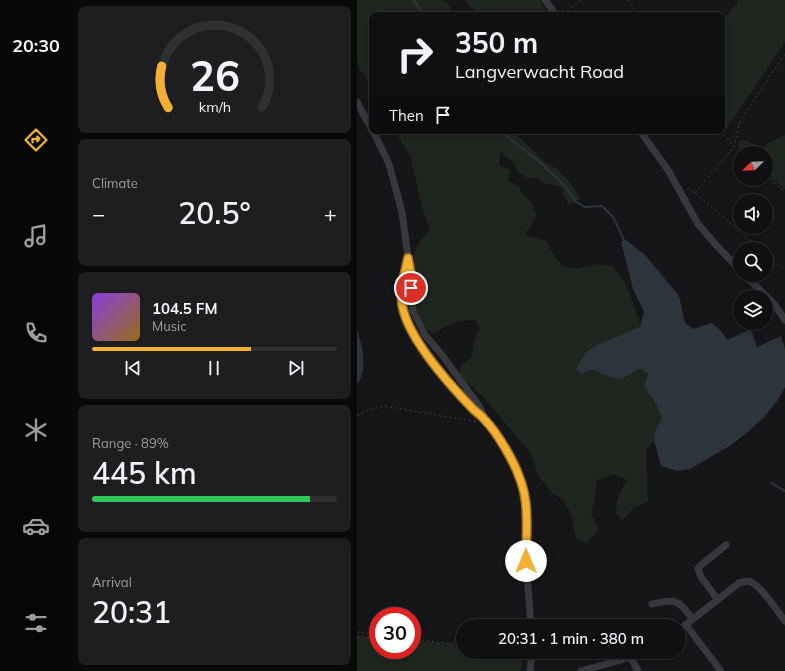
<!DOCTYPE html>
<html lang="en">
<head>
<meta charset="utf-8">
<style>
  :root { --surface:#101012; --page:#1e1e20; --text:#f1f3f6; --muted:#9c9d9f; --line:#303032; --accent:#f2b134 }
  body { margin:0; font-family:Mulish,sans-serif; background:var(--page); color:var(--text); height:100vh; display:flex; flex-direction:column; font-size:15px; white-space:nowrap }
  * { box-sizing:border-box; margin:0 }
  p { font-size:13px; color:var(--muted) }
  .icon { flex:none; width:22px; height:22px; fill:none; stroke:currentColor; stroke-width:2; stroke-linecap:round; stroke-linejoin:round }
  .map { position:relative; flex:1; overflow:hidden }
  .sheet { display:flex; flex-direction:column; gap:6px; padding:6px; background:#09090a; width:285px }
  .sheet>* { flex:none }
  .top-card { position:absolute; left:12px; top:12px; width:356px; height:122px; border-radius:8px; box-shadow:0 2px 6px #0003,0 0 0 1px var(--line); background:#101012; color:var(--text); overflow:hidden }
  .needle { width:26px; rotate:247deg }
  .tools { position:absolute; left:376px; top:146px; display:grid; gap:8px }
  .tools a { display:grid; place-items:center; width:40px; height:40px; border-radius:50%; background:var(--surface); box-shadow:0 2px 6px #0003,0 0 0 1px var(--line); font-size:20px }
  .speed { position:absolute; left:12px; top:607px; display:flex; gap:8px; font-size:20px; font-weight:700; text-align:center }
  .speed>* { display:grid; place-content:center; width:52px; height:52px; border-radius:50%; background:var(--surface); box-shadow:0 2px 6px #0003,0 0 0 1px var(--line); line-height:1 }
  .speed .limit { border:6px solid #d22; background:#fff; color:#111 }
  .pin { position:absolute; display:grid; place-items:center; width:34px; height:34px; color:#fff; margin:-17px; border:2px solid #fff; border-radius:50%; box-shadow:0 1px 4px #0007 }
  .me { position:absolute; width:44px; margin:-22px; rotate:0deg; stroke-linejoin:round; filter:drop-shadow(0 0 3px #0008) }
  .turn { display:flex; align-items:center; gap:14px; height:84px; padding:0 20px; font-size:18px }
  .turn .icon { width:52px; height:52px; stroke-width:2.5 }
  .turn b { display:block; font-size:28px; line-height:34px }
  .then { display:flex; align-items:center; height:38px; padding:0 20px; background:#0003; gap:8px; font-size:15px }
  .big { font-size:30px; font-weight:600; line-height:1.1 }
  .sheet .widget { flex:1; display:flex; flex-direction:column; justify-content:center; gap:6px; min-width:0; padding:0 14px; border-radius:8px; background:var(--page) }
  .sheet .dial { align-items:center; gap:0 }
  .dial svg { height:104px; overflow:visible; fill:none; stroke:var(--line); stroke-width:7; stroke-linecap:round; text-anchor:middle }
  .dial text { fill:var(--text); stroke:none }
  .song { display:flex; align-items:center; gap:12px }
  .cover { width:48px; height:48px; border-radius:6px; background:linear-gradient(135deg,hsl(270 70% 55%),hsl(40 70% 35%)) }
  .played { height:4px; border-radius:2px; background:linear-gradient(90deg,var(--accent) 65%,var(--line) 65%) }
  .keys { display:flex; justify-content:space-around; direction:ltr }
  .heat { display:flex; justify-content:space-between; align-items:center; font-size:22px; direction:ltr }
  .charge { height:6px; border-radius:3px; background:linear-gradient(90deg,#34c759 89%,var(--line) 0) }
  .trip { position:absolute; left:99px; top:619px; width:230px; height:40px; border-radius:20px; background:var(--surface); box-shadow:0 2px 6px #0003,0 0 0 1px var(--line); font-weight:600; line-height:40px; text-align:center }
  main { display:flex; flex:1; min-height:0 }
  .tabs { display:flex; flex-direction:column; width:72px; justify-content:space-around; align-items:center; background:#060607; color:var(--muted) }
  .tabs .icon { width:28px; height:28px }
  .tabs .active { color:var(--accent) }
  .tabs b { font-size:18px; color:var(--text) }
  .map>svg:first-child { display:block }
  .green { fill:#1e261f }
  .water { fill:#2c353c }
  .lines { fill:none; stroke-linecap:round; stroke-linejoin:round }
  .stream { stroke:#2c353c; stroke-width:2 }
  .path { stroke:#3d3f44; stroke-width:1; stroke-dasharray:2 3; stroke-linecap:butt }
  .minor { stroke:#37383d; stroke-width:7 }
  .route-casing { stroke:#9d7322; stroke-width:10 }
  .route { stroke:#f2b134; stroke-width:7 }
</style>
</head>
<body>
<main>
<nav class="tabs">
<b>20:30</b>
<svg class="icon active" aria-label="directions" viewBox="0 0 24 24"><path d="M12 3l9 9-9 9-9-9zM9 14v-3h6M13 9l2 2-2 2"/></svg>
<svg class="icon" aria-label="music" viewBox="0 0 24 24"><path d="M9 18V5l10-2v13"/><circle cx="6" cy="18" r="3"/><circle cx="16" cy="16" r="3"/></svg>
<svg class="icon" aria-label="phone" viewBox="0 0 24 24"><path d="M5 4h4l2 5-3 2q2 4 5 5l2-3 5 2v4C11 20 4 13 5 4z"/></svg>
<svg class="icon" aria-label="climate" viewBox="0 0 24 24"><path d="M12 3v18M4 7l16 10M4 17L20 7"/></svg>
<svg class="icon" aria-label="car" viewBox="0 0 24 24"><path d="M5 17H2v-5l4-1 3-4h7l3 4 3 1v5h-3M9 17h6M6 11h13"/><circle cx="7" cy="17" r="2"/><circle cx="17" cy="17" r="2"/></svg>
<svg class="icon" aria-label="filters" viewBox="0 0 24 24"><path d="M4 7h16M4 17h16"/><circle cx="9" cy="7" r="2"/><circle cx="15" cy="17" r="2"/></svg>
</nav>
<section class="sheet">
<div class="widget dial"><svg viewBox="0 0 100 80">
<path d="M14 69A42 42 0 1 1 86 69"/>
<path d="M14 69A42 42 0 0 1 9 37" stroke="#f2b134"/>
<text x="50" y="56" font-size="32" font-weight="700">26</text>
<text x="50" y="72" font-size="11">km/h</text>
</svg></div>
<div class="widget"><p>Climate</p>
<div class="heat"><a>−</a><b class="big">20.5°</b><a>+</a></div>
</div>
<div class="widget">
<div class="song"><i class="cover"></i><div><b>104.5 FM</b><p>Music</p></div></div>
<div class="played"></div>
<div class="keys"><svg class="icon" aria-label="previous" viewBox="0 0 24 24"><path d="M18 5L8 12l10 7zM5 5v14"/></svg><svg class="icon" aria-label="pause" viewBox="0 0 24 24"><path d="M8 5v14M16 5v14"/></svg><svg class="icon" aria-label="next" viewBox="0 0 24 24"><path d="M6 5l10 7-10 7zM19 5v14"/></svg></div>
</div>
<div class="widget"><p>Range · 89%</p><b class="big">445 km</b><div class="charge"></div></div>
<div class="widget"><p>Arrival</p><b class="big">20:31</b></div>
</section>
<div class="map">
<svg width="428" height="671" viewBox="0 0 428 671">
  <rect width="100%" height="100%" fill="#161618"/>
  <path class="green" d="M0 0H86L90 2 94 10 87 15H15V90L8 75 3 70 0 60Z
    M108 0H182L189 10 181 15H121Z
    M382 0H428V42L370 128 365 121V21Z
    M37 131H156L174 149 187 161 200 169 214 183 223 198 219 202 212 204 208 199 205 188 201 186 187 183 179 178H170L161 171 156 162 146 155 143 151 142 165 153 170 151 181 162 186 165 193 175 203 180 215 168 235 189 241 198 257 206 266 216 269 242 264 256 266 269 284 282 320 283 327 238 346 228 353 219 369 223 374 235 370 253 377 264 379 285 369 291 374 287 387 297 399 305 418 298 431 297 440 289 451 291 502 278 507 265 520 259 514 260 500 269 480 257 474 240 480 238 498 234 514 242 530 230 543 219 538 214 514 206 500 193 491 180 474 176 458 170 449 126 397 101 374 105 365 115 356 117 340 123 329 118 320 100 321 76 333 63 325 55 307 57 274V253L64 239 73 230 65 207 53 155Z
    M428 135V189L409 174V153H385L381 146 382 141C391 137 396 146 405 148L412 143Z
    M0 635 21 637V650H55V640L106 645V652H166L164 671H0Z"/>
  <path class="water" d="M269 240 287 254 322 296 328 323 336 329 355 323 364 331 370 340 394 329 400 347 424 336 428 349V387L420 401 407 417 393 430 374 445 333 469 320 471 304 466 297 440 298 431 305 418 297 400 287 387 291 374 284 369 264 379 253 377 235 370 223 374 219 369 228 353 238 346 283 327 287 312 276 289 264 241Z
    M0 330C6 348 11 369 0 385Z"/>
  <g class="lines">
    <path class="stream" d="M57 0 66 15
      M143 131 184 163 208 186 219 202 228 207 245 206 256 217 267 240
      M414 483 428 491"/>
    <path class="path" d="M271 0 282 15
      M206 14 225 0
      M363 131 383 153
      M409 176 428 192
      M330 189 338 193 403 249
      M338 193 377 147 383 121 428 54
      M409 254 428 270
      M0 416 12 410 27 406 121 422
      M0 632 21 635
      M55 639 106 645
      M162 652 168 653"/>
    <path class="minor" d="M188 0 199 15
      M0 102 15 130
      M16 131 32 164 45 212 51 258 54 275V298L56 311 68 335 85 355 122 406 128 419 145 443 163 479 168 502 169 561 174 626
      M283 131 311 170 341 224 359 245 383 270
      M50 264C48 276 43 291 45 303 50 338 99 395 126 417
      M388 275 417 304 428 320
      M361 600 344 577 341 569 343 566 369 545
      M295 604C322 599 319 599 336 619
      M329 625 364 671
      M322 630 382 583C386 582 390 580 394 582 404 586 421 612 428 621
      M250 652 254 663
      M274 658 281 671
      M173 671 175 652
      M224 671 292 652"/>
  </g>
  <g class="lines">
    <defs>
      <path id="route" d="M54 288V275L51 258C48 272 43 289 45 304 50 338 92 384 116 409 119 412 124 415 127 419 140 432 157 461 163 479 173 504 169 534 169 561"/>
    </defs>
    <use href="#route" class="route-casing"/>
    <use href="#route" class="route"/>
  </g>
</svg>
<div class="tools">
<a><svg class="needle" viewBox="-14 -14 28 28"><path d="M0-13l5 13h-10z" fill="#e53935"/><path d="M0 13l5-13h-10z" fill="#9c9d9f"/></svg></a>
<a><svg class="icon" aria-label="sound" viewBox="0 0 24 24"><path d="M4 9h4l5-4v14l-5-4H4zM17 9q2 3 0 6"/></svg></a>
<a><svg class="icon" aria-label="search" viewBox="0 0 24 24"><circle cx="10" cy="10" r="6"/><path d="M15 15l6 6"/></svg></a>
<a><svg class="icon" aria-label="layers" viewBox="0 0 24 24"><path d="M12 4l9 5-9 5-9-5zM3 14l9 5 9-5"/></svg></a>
</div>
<div class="speed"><div class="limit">30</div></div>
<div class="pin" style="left:54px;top:288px;background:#d93025"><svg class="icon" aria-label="arrive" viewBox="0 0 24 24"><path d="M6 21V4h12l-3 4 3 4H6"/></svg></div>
<svg class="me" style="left:169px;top:561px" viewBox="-20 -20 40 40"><circle r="19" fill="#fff"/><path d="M0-13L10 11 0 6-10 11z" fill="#f2b134"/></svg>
<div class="trip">20:31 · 1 min · 380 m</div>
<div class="top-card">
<div class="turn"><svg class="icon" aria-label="right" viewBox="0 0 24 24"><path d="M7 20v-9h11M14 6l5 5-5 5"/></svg><div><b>350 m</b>Langverwacht Road</div></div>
<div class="then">Then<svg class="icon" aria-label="arrive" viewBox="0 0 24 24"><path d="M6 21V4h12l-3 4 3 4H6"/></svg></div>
</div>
</div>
</main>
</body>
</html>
